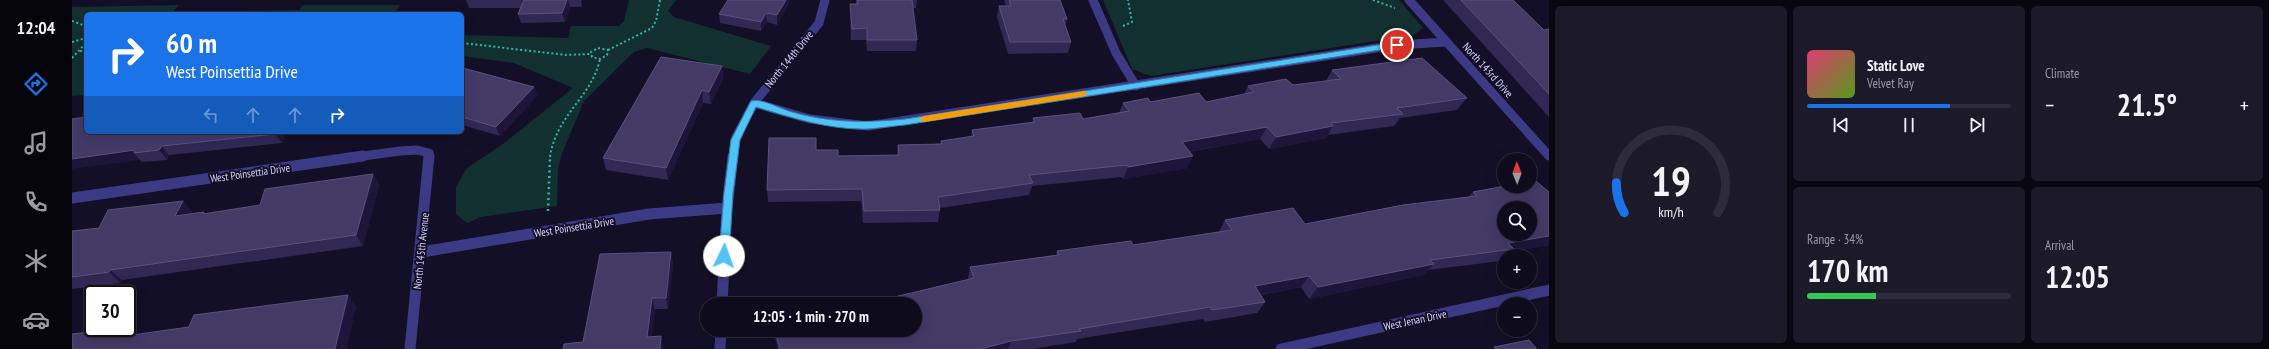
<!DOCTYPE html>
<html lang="en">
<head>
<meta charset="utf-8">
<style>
  :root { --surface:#0e0b1c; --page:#1c1929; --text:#f1f3f6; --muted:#9b9ba3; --line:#2e2b3b; --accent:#1a73e8 }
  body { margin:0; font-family:"PT Sans Narrow",sans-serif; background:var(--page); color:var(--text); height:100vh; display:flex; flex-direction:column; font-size:15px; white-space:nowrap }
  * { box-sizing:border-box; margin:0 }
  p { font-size:13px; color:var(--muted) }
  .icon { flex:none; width:22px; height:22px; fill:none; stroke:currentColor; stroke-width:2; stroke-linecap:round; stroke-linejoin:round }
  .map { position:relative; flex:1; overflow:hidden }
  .panel { display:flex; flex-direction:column; gap:6px; padding:6px; background:#08060f; width:720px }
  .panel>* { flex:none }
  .banner { position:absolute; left:12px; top:12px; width:380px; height:122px; border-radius:6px; box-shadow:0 4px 16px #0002,0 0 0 1px var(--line); background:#1a73e8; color:#fff; overflow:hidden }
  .needle { width:26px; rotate:359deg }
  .tools { position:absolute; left:1425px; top:153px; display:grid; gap:8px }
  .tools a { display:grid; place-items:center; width:40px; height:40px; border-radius:50%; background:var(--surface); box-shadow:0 4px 16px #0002,0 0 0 1px var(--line); font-size:20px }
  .speed { position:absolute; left:12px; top:285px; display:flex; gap:8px; font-size:20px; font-weight:700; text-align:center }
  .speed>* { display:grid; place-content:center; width:52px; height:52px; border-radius:50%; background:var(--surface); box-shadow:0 4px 16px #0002,0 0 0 1px var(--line); line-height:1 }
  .speed .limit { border:2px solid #111; border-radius:6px; background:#fff; color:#111 }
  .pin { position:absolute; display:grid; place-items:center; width:34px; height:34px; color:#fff; margin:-17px; border:2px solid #fff; border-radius:50%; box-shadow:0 1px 4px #0007 }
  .me { position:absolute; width:44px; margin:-22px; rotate:3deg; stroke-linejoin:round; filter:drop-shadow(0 0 3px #0008) }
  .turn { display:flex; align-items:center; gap:14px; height:84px; padding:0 16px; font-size:18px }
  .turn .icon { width:52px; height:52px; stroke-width:2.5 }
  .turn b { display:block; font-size:28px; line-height:34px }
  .lanes { display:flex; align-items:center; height:38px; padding:0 16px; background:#0003; justify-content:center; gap:20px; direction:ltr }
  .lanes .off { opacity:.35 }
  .big { font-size:30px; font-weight:800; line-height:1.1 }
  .panel .tile { flex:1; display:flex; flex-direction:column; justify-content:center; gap:6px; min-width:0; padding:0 14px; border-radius:6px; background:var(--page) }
  .panel .dial { align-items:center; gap:0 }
  .dial svg { height:104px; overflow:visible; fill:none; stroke:var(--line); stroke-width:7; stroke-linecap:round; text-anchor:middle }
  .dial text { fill:var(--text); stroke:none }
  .song { display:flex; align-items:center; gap:12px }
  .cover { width:48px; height:48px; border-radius:6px; background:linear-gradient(135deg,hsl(340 70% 55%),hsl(90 70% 35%)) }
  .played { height:4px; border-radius:2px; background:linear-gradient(90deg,var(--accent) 70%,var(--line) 70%) }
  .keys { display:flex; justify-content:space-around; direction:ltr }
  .heat { display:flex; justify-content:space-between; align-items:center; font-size:22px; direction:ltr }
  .charge { height:6px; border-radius:3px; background:linear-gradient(90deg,#34c759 34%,var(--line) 0) }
  .panel .tiles { flex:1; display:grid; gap:6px; grid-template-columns:repeat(3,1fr) }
  .tile:first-child { grid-row:span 2 }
  .trip { position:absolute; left:628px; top:297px; width:222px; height:40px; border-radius:20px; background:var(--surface); box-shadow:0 4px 16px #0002,0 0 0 1px var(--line); font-weight:800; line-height:40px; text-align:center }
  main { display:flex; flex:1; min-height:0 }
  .dock { display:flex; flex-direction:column; width:72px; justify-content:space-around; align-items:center; background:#06040b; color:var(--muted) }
  .dock .icon { width:28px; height:28px }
  .dock .on { color:var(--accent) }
  .dock b { font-size:18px; color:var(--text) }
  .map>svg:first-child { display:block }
  .green { fill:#12302f }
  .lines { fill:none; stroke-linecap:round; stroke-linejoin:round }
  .path-far1 { stroke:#2fb8b0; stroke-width:2; stroke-dasharray:2 2.5; stroke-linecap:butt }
  .path { stroke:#2fb8b0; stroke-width:2.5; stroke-dasharray:2 3.5; stroke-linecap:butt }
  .minor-far1 { stroke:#3d3a85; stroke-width:9 }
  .minor { stroke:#3d3a85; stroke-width:11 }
  .wall { fill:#312854 }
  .shaded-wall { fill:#1d163a }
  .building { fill:#433a66; stroke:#5a527e; fill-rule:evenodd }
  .route { fill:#4fc3f7; stroke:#337fa1 }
  .slow { fill:#f59e0b }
  .labels { text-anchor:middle; stroke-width:4; stroke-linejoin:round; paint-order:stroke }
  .street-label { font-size:11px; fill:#d9d4ff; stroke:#130f26 }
</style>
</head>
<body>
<main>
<nav class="dock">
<b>12:04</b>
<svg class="icon on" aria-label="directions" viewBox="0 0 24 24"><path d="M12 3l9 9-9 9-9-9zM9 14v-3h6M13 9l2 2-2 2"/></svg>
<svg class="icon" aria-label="music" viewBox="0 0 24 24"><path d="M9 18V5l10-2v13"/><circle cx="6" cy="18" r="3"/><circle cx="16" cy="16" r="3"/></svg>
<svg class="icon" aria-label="phone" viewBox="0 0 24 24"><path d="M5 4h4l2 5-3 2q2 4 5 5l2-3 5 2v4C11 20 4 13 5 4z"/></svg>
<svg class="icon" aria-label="climate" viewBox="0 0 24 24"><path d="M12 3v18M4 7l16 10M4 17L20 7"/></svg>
<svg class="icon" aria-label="car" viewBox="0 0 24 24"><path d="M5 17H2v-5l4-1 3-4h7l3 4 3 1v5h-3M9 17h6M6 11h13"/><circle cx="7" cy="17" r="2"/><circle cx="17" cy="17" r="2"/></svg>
</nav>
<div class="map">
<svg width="1477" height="349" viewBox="0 0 1477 349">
  <rect width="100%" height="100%" fill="#130f26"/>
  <path class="green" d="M557 0H604L596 11 602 17 699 46 678 74 575 48 562 52 512 101 489 156 486 170 485 206 409 217 395 223 384 214V187L395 168 431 144 501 88 442 63 390 56V35L496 38 499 26H547L552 21Z
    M1031 0H1327L1351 28 1342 35 1079 76 1060 69Z
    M107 5 101 12 227 10 231 5H328L323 14H14V95L0 96V7Z"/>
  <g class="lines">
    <path class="path-far1" d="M1301 0 1323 8
      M0 21 11 25 14 29
      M1051 26 1060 22 1056 0
      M0 42 14 38
      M390 43 494 55 518 54
      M526 48 536 50 535 55 528 59 520 57 519 52Z
      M536 50 580 28 584 21 588 0
      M8 51 14 52
      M0 58 14 43
      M478 157C484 115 520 97 528 59"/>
    <path class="path" d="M476 211 478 156"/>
    <path class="minor-far1" d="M1021 0 1044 53 1064 86
      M1337 0 1477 156
      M682 103 738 119 796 126 1325 45 1374 42
      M284 157 328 151 345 150 357 153V157
      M661 157 663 139 682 103 747 23 753 0"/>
    <path class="minor" d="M0 198 291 156
      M350 252 577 214 655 208
      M650 304 655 208 661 156
      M338 349 357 156
      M648 349 649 330
      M1209 349 1477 290"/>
  </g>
  <path class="wall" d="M394 0H510V7H498L493 22 449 23 446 14 448 8H397Z
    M784 0H845L844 8H841L845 40 844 51H795L794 40H779L778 15V4H784Z
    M932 0H988L995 19 993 26 999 42 996 53 936 54 925 17 927 6H934Z
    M1371 0H1441L1472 30 1477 29V117Z
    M718 1 705 25 695 22 689 31 648 23 647 14Z
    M650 66 651 78 639 104 631 103 596 180 534 170 531 158Z
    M390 68 462 87 465 96 428 136 390 125Z
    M1260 70 1395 98 1385 110 1328 118 1322 126 1256 135 1254 138 1197 149 1188 139 1117 152 1115 168 1051 179 1050 177 960 186 957 195 868 208V210L866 222 791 223 789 201 696 202 695 190 744 150 766 156H825L826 145 868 144 869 141 899 137 900 130 960 122 961 118 1011 119 1047 113 1051 103 1078 102H1134L1172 94 1176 86 1221 85 1254 81Z
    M14 117 214 132 210 143 97 155 95 160 70 162Z
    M275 132H298L277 134Z
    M301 174 307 185 291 246 50 280 48 283 0 289V231L27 228 111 201 120 212 119 214 132 212 133 214 188 205Z
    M1401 192 1477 245 1438 252 1435 256H1432V259L1429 261 1356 270 1351 275 1237 299 1229 287 1189 295 1193 302 1185 313 1133 322 1131 319 1005 339 1004 342 959 349H706L701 330H843L896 279 898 267 984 255 985 251 1061 245 1147 232 1153 220 1233 224 1396 197Z
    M599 252 601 264 596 309H583L579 337 589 336 591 349H491L511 342Z"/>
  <path class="shaded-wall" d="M495 0H496L498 7 493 22 490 13Z
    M509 0H510V7Z
    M714 0H718V1L705 25V15Z
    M694 13 695 22 689 31V22Z
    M650 66 651 78 639 104 637 92Z
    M462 87 465 96 428 136 424 127Z
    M630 90 631 103 596 180 594 168Z
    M1261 126 1254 138 1197 149 1204 137Z
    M1195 127 1188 139 1104 154 1110 142Z
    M204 132H214L210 143 203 134Z
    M90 146 97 155 95 160 87 150Z
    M63 150 62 153 68 160 0 169V159Z
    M1121 156 1115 168 1051 179 1056 167Z
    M301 174 307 185 291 246 284 235Z
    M111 201 120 212 113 227 103 216Z
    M1477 236V245L1438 252 1442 249 1436 243Z
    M599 252 601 264 596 309 594 298Z
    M1362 264 1351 275 1237 299 1246 287Z
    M38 270 50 280 48 283 37 272Z
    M1237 276 1229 287 1175 297 1183 286Z
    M276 295 284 307 275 349H263Z
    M580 298 583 309 578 348 575 337Z
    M50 328H51L63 339 46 337Z
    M589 336 591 347V349H588Z
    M939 341 936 349H909Z"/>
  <path class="building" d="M452 0H495L490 13 446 14Z
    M656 0H714L705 15 694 13 689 22 647 14Z
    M785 0H840L845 40H795V28L780 29 778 4H786Z
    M937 0H988L995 19H991L999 42H938L927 6H939Z
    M1389 0H1441L1472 30 1477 29V94Z
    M589 57 650 66 637 92 630 90 594 168 531 158Z
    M1350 58 1395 98 1325 108 1331 114 1259 123 1261 126 1204 137 1195 127 1110 142 1121 156 1056 167 1055 165 957 175 961 183 866 197 868 210 792 211 790 189 695 190 697 138H744V150H766V156L827 155 826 145 870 144 869 141 902 136 900 130 963 122 961 118 1008 113 1011 119 1057 111 1051 103 1076 98 1078 102 1127 93 1134 102 1182 92 1176 86 1214 79 1221 85 1269 79 1260 70Z
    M390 68H391L462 87 424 127 390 117Z
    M14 117V132H204L203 134 90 146 87 150 62 153 63 150 0 159V119Z
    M301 174 284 235 38 270 37 272 0 277V231L27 228 36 210 111 201 103 216 132 212 131 214 188 205 193 189Z
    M1464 181 1477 192V236L1436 243 1442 249 1358 260 1362 264 1246 287 1237 276 1183 286 1193 302 1140 310 1138 307 1007 329 1009 331 939 341 909 349H708L703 330H843V304H793L902 278 898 267 987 255 985 251 1059 241 1061 245 1160 230 1153 220 1221 208 1233 224 1331 205 1405 196 1401 192 1433 186H1458V182ZM1432 208H1458V234H1432Z
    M599 252 594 298H580L575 337 589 336 588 349H491L492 344 511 342 528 254Z
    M276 295 263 349H0V334L50 328 46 337 117 327 122 315Z
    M782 302 783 304H774Z
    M1457 340 1465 349H1424L1422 347Z"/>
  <path class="route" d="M1325 42 1327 43V47L833 125C821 126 809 128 796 129 757 130 721 118 684 107L668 140 661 193 657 256 652 260 647 256 652 193 659 140 679 101C689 98 707 108 717 111 757 123 793 123 833 119Z"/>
  <path class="slow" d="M1012 91 1014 92V96L852 122 847 119 852 116Z"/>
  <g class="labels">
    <g class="street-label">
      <text transform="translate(717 59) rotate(-51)" y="4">North 144th Drive</text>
      <text transform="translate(1416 70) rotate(48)" y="4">North 143rd Drive</text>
      <text transform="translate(178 173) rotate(-8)" y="4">West Poinsettia Drive</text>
      <text transform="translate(502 227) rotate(-9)" y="4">West Poinsettia Drive</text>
      <text transform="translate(349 251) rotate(-84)" y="4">North 145th Avenue</text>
      <text transform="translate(1343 320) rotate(-12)" y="4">West Jenan Drive</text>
    </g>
  </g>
</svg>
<div class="tools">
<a><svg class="needle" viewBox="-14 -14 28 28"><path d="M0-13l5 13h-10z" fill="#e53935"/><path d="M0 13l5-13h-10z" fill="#9b9ba3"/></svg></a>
<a><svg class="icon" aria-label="search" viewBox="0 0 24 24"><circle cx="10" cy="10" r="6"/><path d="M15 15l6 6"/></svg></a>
<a>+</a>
<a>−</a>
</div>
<div class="speed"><div class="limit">30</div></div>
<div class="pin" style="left:1325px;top:45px;background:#d93025"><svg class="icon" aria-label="arrive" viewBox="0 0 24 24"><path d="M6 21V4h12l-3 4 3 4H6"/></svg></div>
<svg class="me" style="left:652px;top:256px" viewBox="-20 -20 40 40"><circle r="19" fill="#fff"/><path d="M0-13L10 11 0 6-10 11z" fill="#4fc3f7"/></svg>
<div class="trip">12:05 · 1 min · 270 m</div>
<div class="banner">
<div class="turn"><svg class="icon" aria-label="right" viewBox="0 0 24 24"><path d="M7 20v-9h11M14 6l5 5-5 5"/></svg><div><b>60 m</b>West Poinsettia Drive</div></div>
<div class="lanes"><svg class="icon off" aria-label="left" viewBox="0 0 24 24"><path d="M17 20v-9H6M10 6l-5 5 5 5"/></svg><svg class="icon off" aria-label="ahead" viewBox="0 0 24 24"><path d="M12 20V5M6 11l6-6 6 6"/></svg><svg class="icon off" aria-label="ahead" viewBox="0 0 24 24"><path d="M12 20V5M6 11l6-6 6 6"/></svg><svg class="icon" aria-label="right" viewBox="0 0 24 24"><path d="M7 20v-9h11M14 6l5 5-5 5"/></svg></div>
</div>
</div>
<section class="panel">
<div class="tiles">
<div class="tile dial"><svg viewBox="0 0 100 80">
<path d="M14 69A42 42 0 1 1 86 69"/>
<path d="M14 69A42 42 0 0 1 8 46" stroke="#1a73e8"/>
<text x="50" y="56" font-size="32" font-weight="700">19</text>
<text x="50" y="72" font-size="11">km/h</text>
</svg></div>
<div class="tile">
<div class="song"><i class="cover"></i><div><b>Static Love</b><p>Velvet Ray</p></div></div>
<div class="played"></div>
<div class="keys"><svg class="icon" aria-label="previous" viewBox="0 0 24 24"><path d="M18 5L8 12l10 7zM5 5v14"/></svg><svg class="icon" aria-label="pause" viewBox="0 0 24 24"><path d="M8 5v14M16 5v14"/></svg><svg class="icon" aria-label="next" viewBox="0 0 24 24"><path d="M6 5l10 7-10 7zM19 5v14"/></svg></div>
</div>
<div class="tile"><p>Climate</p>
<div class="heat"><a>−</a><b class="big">21.5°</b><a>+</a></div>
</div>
<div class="tile"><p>Range · 34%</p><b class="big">170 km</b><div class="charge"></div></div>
<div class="tile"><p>Arrival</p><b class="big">12:05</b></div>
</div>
</section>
</main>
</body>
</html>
